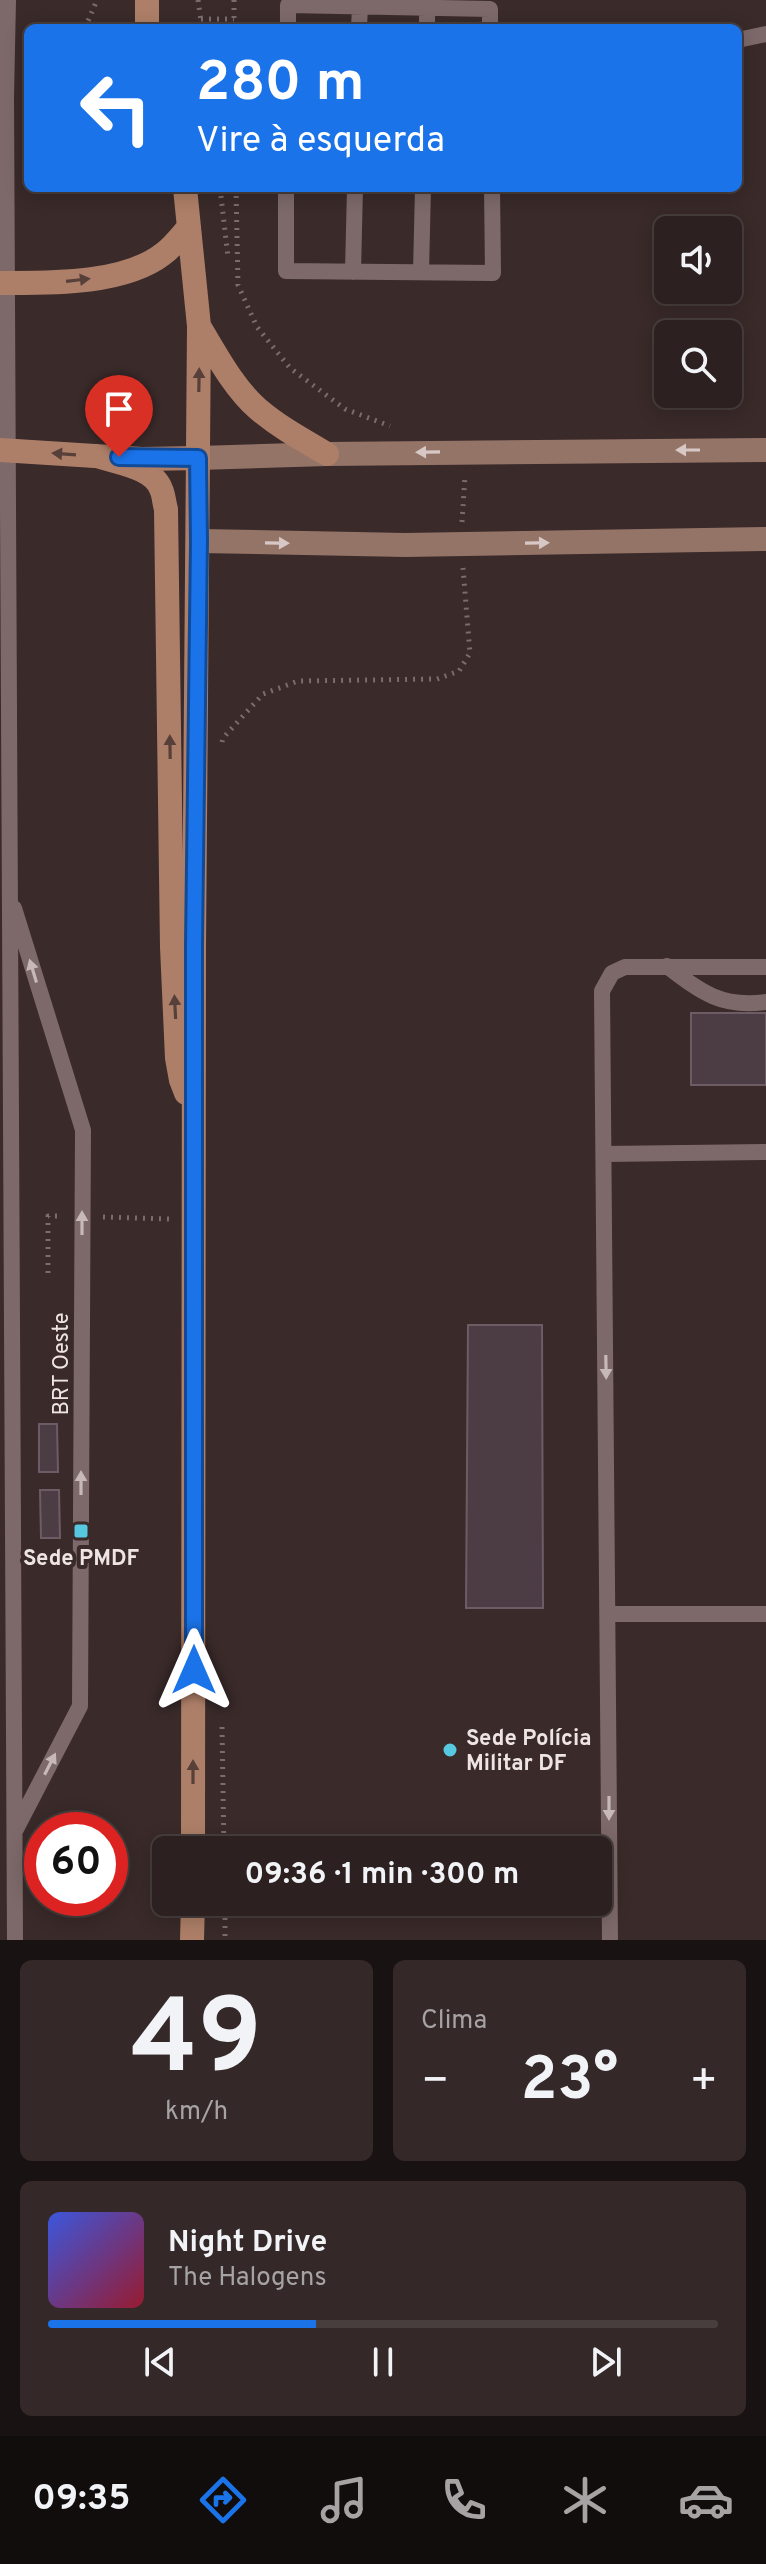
<!DOCTYPE html>
<html lang="pt">
<head>
<meta charset="utf-8">
<style>
  :root { --surface:#2c2020; --page:#342829; --text:#f1f3f6; --muted:#a6a3a5; --line:#483e3e; --accent:#1a73e8 }
  body { margin:0; font-family:Overpass,sans-serif; background:var(--page); color:var(--text); height:100vh; display:flex; flex-direction:column; font-size:30px; white-space:nowrap }
  * { box-sizing:border-box; margin:0 }
  p { font-size:26px; color:var(--muted) }
  .icon { flex:none; width:44px; height:44px; fill:none; stroke:currentColor; stroke-width:2; stroke-linecap:round; stroke-linejoin:round }
  .map { position:relative; height:1940px; overflow:hidden }
  .panel { display:flex; flex-direction:column; gap:20px; padding:20px; background:#181212; flex:1 }
  .panel>* { flex:none }
  .banner { position:absolute; left:24px; top:24px; width:718px; height:168px; border-radius:12px; box-shadow:0 4px 20px #0003,0 0 0 2px var(--line); background:#1a73e8; color:#fff; overflow:hidden }
  .fabs { position:absolute; left:654px; top:216px; display:grid; gap:16px }
  .fabs a { display:grid; place-items:center; width:88px; height:88px; border-radius:12px; background:var(--surface); box-shadow:0 4px 20px #0003,0 0 0 2px var(--line); font-size:40px }
  .speed { position:absolute; left:24px; top:1812px; display:flex; gap:16px; font-size:40px; font-weight:700; text-align:center }
  .speed>* { display:grid; place-content:center; width:104px; height:104px; border-radius:50%; background:var(--surface); box-shadow:0 4px 20px #0003,0 0 0 2px var(--line); line-height:1 }
  .speed .limit { border:12px solid #d22; background:#fff; color:#111 }
  .pin { position:absolute; display:grid; place-items:center; width:68px; height:68px; color:#fff; margin:-82px -34px; border-radius:50% 50% 50% 0; rotate:-45deg; box-shadow:0 0 8px #0007 }
  .pin .icon { rotate:45deg }
  .me { position:absolute; width:88px; margin:-44px; rotate:0deg; stroke-linejoin:round; filter:drop-shadow(0 0 6px #0008) }
  .turn { display:flex; align-items:center; gap:28px; height:168px; padding:0 40px; font-size:36px }
  .turn .icon { width:104px; height:104px; stroke-width:2.5 }
  .turn b { display:block; font-size:56px; line-height:68px }
  .big { font-size:60px; font-weight:700; line-height:1.1 }
  .panel .tile { flex:1; display:flex; flex-direction:column; justify-content:center; gap:12px; min-width:0; padding:0 28px; border-radius:12px; background:var(--page) }
  .panel .dial { align-items:center; gap:0 }
  .dial b { font-size:104px; line-height:1 }
  .song { display:flex; align-items:center; gap:24px }
  .cover { width:96px; height:96px; border-radius:12px; background:linear-gradient(135deg,hsl(230 70% 55%),hsl(350 70% 35%)) }
  .played { height:8px; border-radius:4px; background:linear-gradient(90deg,var(--accent) 40%,var(--line) 40%) }
  .keys { display:flex; justify-content:space-around; direction:ltr }
  .heat { display:flex; justify-content:space-between; align-items:center; font-size:44px; direction:ltr }
  .panel .tiles { flex:1; display:grid; gap:20px; grid-template-columns:1fr 1fr }
  .tile:last-child { grid-column:span 2 }
  .trip { position:absolute; left:152px; top:1836px; width:460px; height:80px; border-radius:12px; background:var(--surface); box-shadow:0 4px 20px #0003,0 0 0 2px var(--line); font-weight:700; line-height:80px; text-align:center }
  .dock { display:flex; height:128px; justify-content:space-around; align-items:center; background:#120d0d; color:var(--muted) }
  .dock .icon { width:56px; height:56px }
  .dock .on { color:var(--accent) }
  .dock b { font-size:36px; color:var(--text) }
  .map>svg:first-child { display:block }
  .building { fill:#4c3d45; stroke:#6d5c65; stroke-width:2 }
  .lines { fill:none; stroke-linecap:round; stroke-linejoin:round }
  .path { stroke:#7b6d6d; stroke-width:5; stroke-dasharray:2 6; stroke-linecap:butt }
  .lane { stroke:#7d6969; stroke-width:16 }
  .secondary { stroke:#957468; stroke-width:24 }
  .primary { stroke:#ae7f68; stroke-width:24 }
  .oneway { fill:#573f3a }
  .oneway2 { fill:#d8c8c5 }
  .oneway3 { fill:#c7b9b9 }
  .route-casing { stroke:#114b97; stroke-width:20 }
  .route { stroke:#1a73e8; stroke-width:14 }
  .poi-dot { fill:#56c9e1; stroke:#3a2a2a; stroke-width:3 }
  .labels { text-anchor:middle; stroke-width:8; stroke-linejoin:round; paint-order:stroke }
  .street-label { font-size:22px; fill:#efe4e4; stroke:#3a2a2a }
  .poi-label { font-size:22px; font-weight:bold; fill:#efe4e4; stroke:#3a2a2a }
</style>
</head>
<body>
<div class="map">
<svg width="766" height="1940" viewBox="0 0 766 1940">
  <rect width="100%" height="100%" fill="#3a2a2a"/>
  <path class="building" d="M691 1013H766V1085H691Z
    M468 1325H542L543 1608H466Z
    M39 1424H57L58 1472H39Z
    M40 1490H59L60 1538H41Z"/>
  <g class="lines">
    <path class="path" d="M198 0 202 28
      M234 0V28
      M201 19H234
      M85 28 97 0
      M220 188 228 257
      M236 188 238 285 257 327 290 368 345 409 390 426
      M462 522 465 476
      M222 742 223 738 263 694 298 681 437 679 459 671 470 653 463 568
      M103 1217 169 1219
      M48 1273V1216H61
      M222 1727 224 1850
      M225 1902V1940"/>
    <path class="lane" d="M8 0 6 97 15 1940
      M288 28V5L490 9V28
      M359 28 360 6
      M427 28V8
      M738 40 766 34
      M286 188V271L493 273 492 188
      M353 272 355 188
      M421 272 423 188
      M14 908 83 1130 80 1706 15 1831
      M667 966C701 992 721 1008 766 1002
      M604 1154 766 1152
      M609 1614H766
      M610 1940 602 991 612 973 625 967H766"/>
    <path class="secondary" d="M198 458 327 454 766 450
      M199 541 405 545 766 539"/>
    <path class="primary" d="M147 28V0
      M185 188 199 326 194 946 193 1850
      M0 283C48 283 123 285 163 254 173 247 181 236 189 227
      M199 326C216 354 233 387 258 409 279 427 303 440 327 454
      M0 450 142 459 198 458
      M97 456C117 463 153 467 161 489 164 495 164 503 166 509L172 947 177 1058 181 1080 186 1093
      M192 1940 193 1902"/>
  </g>
  <defs><path id="oneway-solid" d="M-6-.8H1V-3.2L6.5 0L1 3.2V.8H-6Z" transform="scale(2)"/></defs>
  <g class="oneway">
    <use href="#oneway-solid" transform="translate(78 280) rotate(-7)"/>
    <use href="#oneway-solid" transform="translate(199 380) rotate(-89)"/>
    <use href="#oneway-solid" transform="translate(64 454) rotate(-176)"/>
    <use href="#oneway-solid" transform="translate(170 747) rotate(-91)"/>
    <use href="#oneway-solid" transform="translate(175 1007) rotate(-93)"/>
    <use href="#oneway-solid" transform="translate(193 1772) rotate(-90)"/>
  </g>
  <g class="oneway2">
    <use href="#oneway-solid" transform="translate(688 450) rotate(180)"/>
    <use href="#oneway-solid" transform="translate(428 452) rotate(179)"/>
    <use href="#oneway-solid" transform="translate(277 543) rotate(1)"/>
    <use href="#oneway-solid" transform="translate(537 543) rotate(-1)"/>
  </g>
  <g class="oneway3">
    <use href="#oneway-solid" transform="translate(33 971) rotate(-107)"/>
    <use href="#oneway-solid" transform="translate(82 1223) rotate(-90)"/>
    <use href="#oneway-solid" transform="translate(606 1367) rotate(89)"/>
    <use href="#oneway-solid" transform="translate(81 1483) rotate(-90)"/>
    <use href="#oneway-solid" transform="translate(50 1764) rotate(-63)"/>
    <use href="#oneway-solid" transform="translate(609 1808) rotate(90)"/>
  </g>
  <g class="lines">
    <defs>
      <path id="route" d="M119 457 198 458 199 541 194 946V1670"/>
    </defs>
    <use href="#route" class="route-casing"/>
    <use href="#route" class="route"/>
  </g>
  <g class="poi-dot">
    <rect x="73" y="1523" width="16" height="16" rx="4"/>
    <circle cx="450" cy="1750" r="8"/>
  </g>
  <g class="labels">
    <g class="street-label">
      <text transform="translate(60 1364) rotate(-90)" y="8">BRT Oeste</text>
    </g>
    <g class="poi-label">
      <text x="81" y="1565">Sede PMDF</text>
      <text x="466" y="1745" text-anchor="start">Sede Polícia<tspan x="466" dy="25">Militar DF</tspan></text>
    </g>
  </g>
</svg>
<div class="fabs">
<a><svg class="icon" aria-label="sound" viewBox="0 0 24 24"><path d="M4 9h4l5-4v14l-5-4H4zM17 9q2 3 0 6"/></svg></a>
<a><svg class="icon" aria-label="search" viewBox="0 0 24 24"><circle cx="10" cy="10" r="6"/><path d="M15 15l6 6"/></svg></a>
</div>
<div class="speed"><div class="limit">60</div></div>
<div class="pin" style="left:119px;top:457px;background:#d93025"><svg class="icon" aria-label="arrive" viewBox="0 0 24 24"><path d="M6 21V4h12l-3 4 3 4H6"/></svg></div>
<svg class="me" style="left:194px;top:1670px" viewBox="-20 -20 40 40"><path d="M0-17L14 15 0 8-14 15z" fill="#1a73e8" stroke="#fff" stroke-width="4"/></svg>
<div class="trip">09:36 · 1 min · 300 m</div>
<div class="banner">
<div class="turn"><svg class="icon" aria-label="left" viewBox="0 0 24 24"><path d="M17 20v-9H6M10 6l-5 5 5 5"/></svg><div><b>280 m</b>Vire à esquerda</div></div>
</div>
</div>
<section class="panel">
<div class="tiles">
<div class="tile dial"><b>49</b><p>km/h</p></div>
<div class="tile"><p>Clima</p>
<div class="heat"><a>−</a><b class="big">23°</b><a>+</a></div>
</div>
<div class="tile">
<div class="song"><i class="cover"></i><div><b>Night Drive</b><p>The Halogens</p></div></div>
<div class="played"></div>
<div class="keys"><svg class="icon" aria-label="previous" viewBox="0 0 24 24"><path d="M18 5L8 12l10 7zM5 5v14"/></svg><svg class="icon" aria-label="pause" viewBox="0 0 24 24"><path d="M8 5v14M16 5v14"/></svg><svg class="icon" aria-label="next" viewBox="0 0 24 24"><path d="M6 5l10 7-10 7zM19 5v14"/></svg></div>
</div>
</div>
</section>
<nav class="dock">
<b>09:35</b>
<svg class="icon on" aria-label="directions" viewBox="0 0 24 24"><path d="M12 3l9 9-9 9-9-9zM9 14v-3h6M13 9l2 2-2 2"/></svg>
<svg class="icon" aria-label="music" viewBox="0 0 24 24"><path d="M9 18V5l10-2v13"/><circle cx="6" cy="18" r="3"/><circle cx="16" cy="16" r="3"/></svg>
<svg class="icon" aria-label="phone" viewBox="0 0 24 24"><path d="M5 4h4l2 5-3 2q2 4 5 5l2-3 5 2v4C11 20 4 13 5 4z"/></svg>
<svg class="icon" aria-label="climate" viewBox="0 0 24 24"><path d="M12 3v18M4 7l16 10M4 17L20 7"/></svg>
<svg class="icon" aria-label="car" viewBox="0 0 24 24"><path d="M5 17H2v-5l4-1 3-4h7l3 4 3 1v5h-3M9 17h6M6 11h13"/><circle cx="7" cy="17" r="2"/><circle cx="17" cy="17" r="2"/></svg>
</nav>
</body>
</html>
